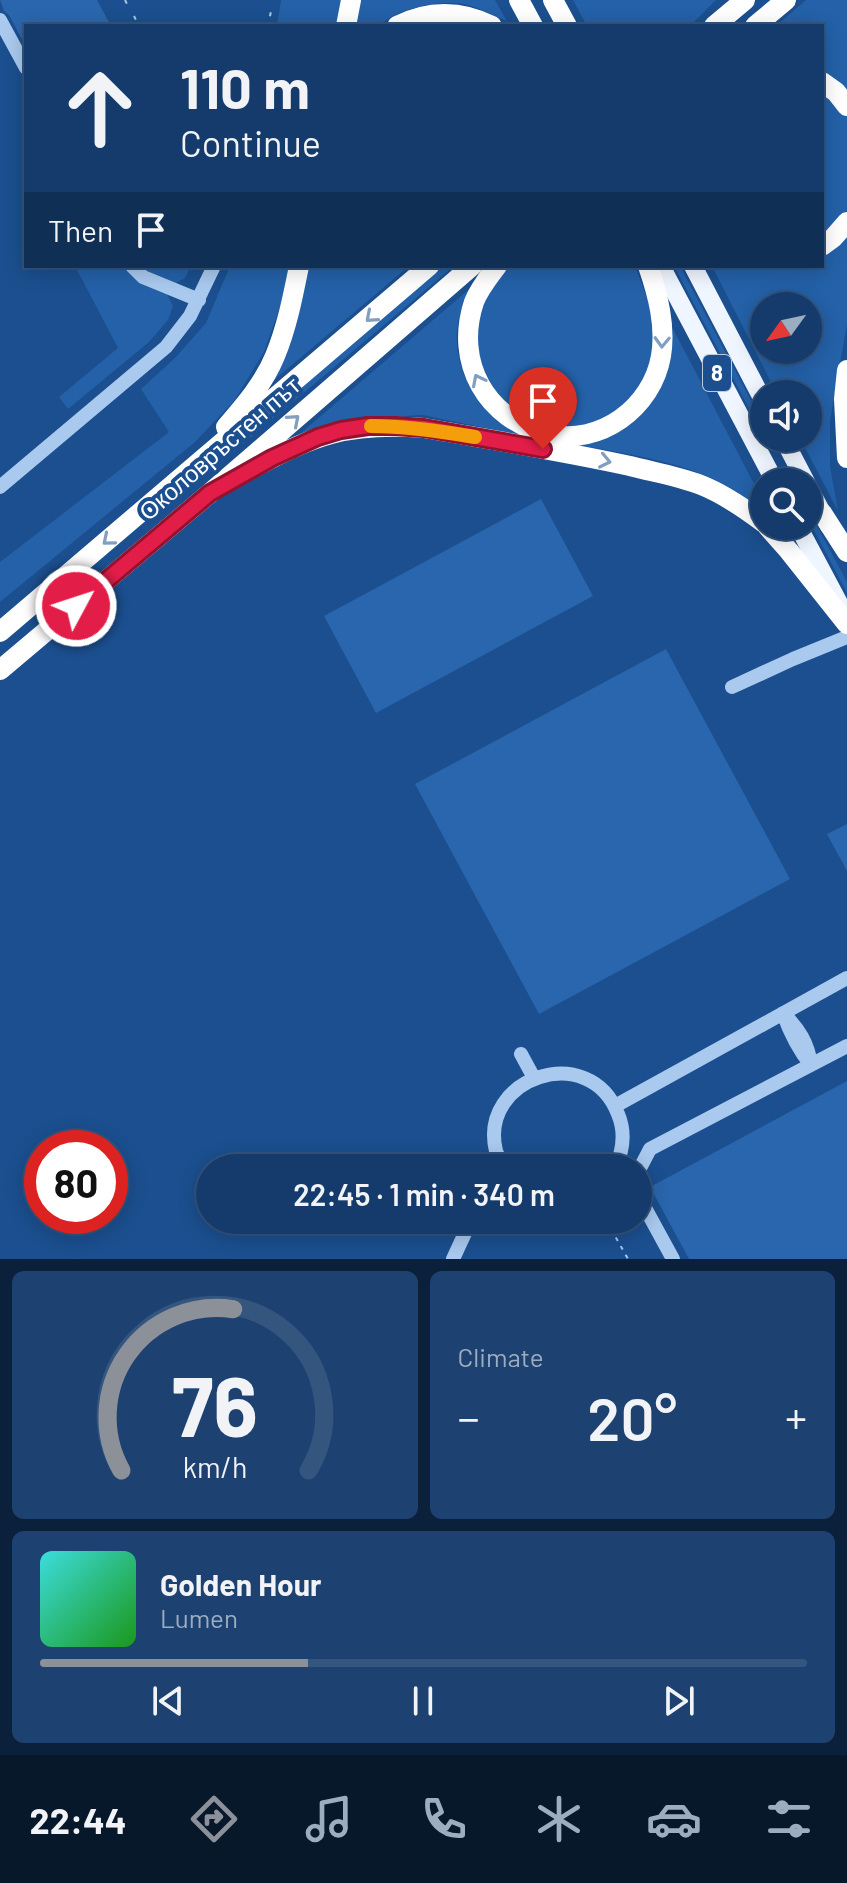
<!DOCTYPE html>
<html lang="en">
<head>
<meta charset="utf-8">
<style>
  :root { --surface:#143b6b; --page:#1d4271; --text:#f1f3f6; --muted:#9dadc1; --line:#33557e; --accent:#8c9099 }
  body { margin:0; font-family:Barlow,sans-serif; background:var(--page); color:var(--text); height:100vh; display:flex; flex-direction:column; font-size:30px; white-space:nowrap }
  * { box-sizing:border-box; margin:0 }
  p { font-size:26px; color:var(--muted) }
  .icon { flex:none; width:44px; height:44px; fill:none; stroke:currentColor; stroke-width:2; stroke-linecap:round; stroke-linejoin:round }
  .map { position:relative; height:1259px; overflow:hidden }
  .sheet { display:flex; flex-direction:column; gap:12px; padding:12px; background:#0b203b; flex:1 }
  .sheet>* { flex:none }
  .top-card { position:absolute; left:24px; top:24px; width:800px; height:244px; border-radius:0px; box-shadow:0 4px 20px #0003,0 0 0 2px var(--line); background:#143b6b; color:var(--text); overflow:hidden }
  .needle { width:52px; rotate:237deg }
  .buttons { position:absolute; left:750px; top:292px; display:grid; gap:16px }
  .buttons a { display:grid; place-items:center; width:72px; height:72px; border-radius:50%; background:var(--surface); box-shadow:0 4px 20px #0003,0 0 0 2px var(--line); font-size:40px }
  .speed { position:absolute; left:24px; top:1130px; display:flex; gap:16px; font-size:40px; font-weight:700; text-align:center }
  .speed>* { display:grid; place-content:center; width:104px; height:104px; border-radius:50%; background:var(--surface); box-shadow:0 4px 20px #0003,0 0 0 2px var(--line); line-height:1 }
  .speed .limit { border:12px solid #d22; background:#fff; color:#111 }
  .pin { position:absolute; display:grid; place-items:center; width:68px; height:68px; color:#fff; margin:-82px -34px; border-radius:50% 50% 50% 0; rotate:-45deg; box-shadow:0 0 8px #0007 }
  .pin .icon { rotate:45deg }
  .me { position:absolute; width:88px; margin:-44px; rotate:50deg; stroke-linejoin:round; filter:drop-shadow(0 0 6px #0008) }
  .turn { display:flex; align-items:center; gap:28px; height:168px; padding:0 24px; font-size:36px }
  .turn .icon { width:104px; height:104px; stroke-width:2.5 }
  .turn b { display:block; font-size:56px; line-height:68px }
  .then { display:flex; align-items:center; height:76px; padding:0 24px; background:#0003; gap:16px; font-size:30px }
  .big { font-size:60px; font-weight:600; line-height:1.1 }
  .sheet .tile { flex:1; display:flex; flex-direction:column; justify-content:center; gap:12px; min-width:0; padding:0 28px; border-radius:12px; background:var(--page) }
  .sheet .dial { align-items:center; gap:0 }
  .dial svg { height:208px; overflow:visible; fill:none; stroke:var(--line); stroke-width:7; stroke-linecap:round; text-anchor:middle }
  .dial text { fill:var(--text); stroke:none }
  .song { display:flex; align-items:center; gap:24px }
  .cover { width:96px; height:96px; border-radius:12px; background:linear-gradient(135deg,hsl(180 70% 55%),hsl(120 70% 35%)) }
  .played { height:8px; border-radius:4px; background:linear-gradient(90deg,var(--accent) 35%,var(--line) 35%) }
  .keys { display:flex; justify-content:space-around; direction:ltr }
  .heat { display:flex; justify-content:space-between; align-items:center; font-size:44px; direction:ltr }
  .sheet .tiles { flex:1; display:grid; gap:12px; grid-template-columns:1fr 1fr }
  .tile:last-child { grid-column:span 2 }
  .trip { position:absolute; left:196px; top:1154px; width:456px; height:80px; border-radius:40px; background:var(--surface); box-shadow:0 4px 20px #0003,0 0 0 2px var(--line); font-weight:600; line-height:80px; text-align:center }
  .tabs { display:flex; height:128px; justify-content:space-around; align-items:center; background:#08182b; color:var(--muted) }
  .tabs .icon { width:56px; height:56px }
  .tabs .on { color:var(--accent) }
  .tabs b { font-size:36px; color:var(--text) }
  .map>svg:first-child { display:block }
  .green { fill:#2461a8; fill-rule:evenodd }
  .building { fill:#2a66ad }
  .lines { fill:none; stroke-linecap:round; stroke-linejoin:round }
  .path { stroke:#a9c9ee; stroke-width:2; stroke-dasharray:4 6; stroke-linecap:butt }
  .minor { stroke:#a9c9ee; stroke-width:14 }
  .major { stroke:#f0f6ff; stroke-width:18 }
  .highway { stroke:#fff; stroke-width:20 }
  .oneway { stroke:#829ec1 }
  .route-casing { stroke:#92132f; stroke-width:20 }
  .route { stroke:#e11d48; stroke-width:14 }
  .slow { stroke:#f59e0b; stroke-width:14 }
  .labels { text-anchor:middle; stroke-width:8; stroke-linejoin:round; paint-order:stroke }
  .shield { fill:#1b4f8f; stroke:#bbcadd; stroke-width:2 }
  .shield-label { font-size:22px; font-weight:bold; fill:#fff }
  .street-label { font-size:24px; fill:#fff; stroke:#1b4f8f }
</style>
</head>
<body>
<div class="map">
<svg width="847" height="1259" viewBox="0 0 847 1259">
  <rect width="100%" height="100%" fill="#1b4f8f"/>
  <path class="green" d="M281 0H341L336 26H277Z
    M359 0H495L507 21C493 16 479 7 464 4 439 0 398 8 379 26H353Z
    M573 0H716L690 26H587Z
    M806 0H847V94L822 73V26H776Z
    M822 89 847 117V211L842 220 822 237Z
    M847 231V324L830 421V466L838 511 800 438H808V394H777L712 266H822V251ZM764 306H808V350H764Z
    M75 266H124C135 281 149 288 167 294L173 306 168 320 149 342 68 409 59 397 118 348Z
    M142 266H191L185 278 174 284 146 272Z
    M230 266H289L282 301 264 352 234 401 195 442 0 602V562L169 432 141 389 175 358 206 323Z
    M303 266H409L261 391Z
    M443 266H454L153 520 149 515Z
    M503 266H635L655 319V352L648 375 632 399 608 418 579 427 550 426 522 417 499 401 481 377 476 318Z
    M674 266H680L764 425V437Z
    M474 285C469 296 462 308 459 319 451 350 465 391 489 411 500 420 513 428 525 436L423 415 348 419 301 433Z
    M671 325 764 503V513C716 466 641 456 577 445L631 422Z
    M808 509 847 582V593L808 519Z"/>
  <path class="building" d="M0 0H97L111 26H26V47L9 15 4 11Z
    M541 499 593 596 376 713 324 616Z
    M666 649 790 879 539 1014 415 784Z
    M847 824V871L827 834Z
    M847 1081V1259H689L650 1187Z"/>
  <g class="lines">
    <path class="path" d="M125 0 128 6
      M134 16 139 26
      M268 26 271 11
      M606 1220 628 1259"/>
    <path class="minor" d="M0 20 26 68
      M132 266 143 277 199 300
      M0 487 166 347 190 316 214 266
      M732 687 793 659 847 637
      M783 1013C799 1029 808 1043 811 1065 798 1049 790 1033 783 1013Z
      M521 1054 534 1078
      M615 1106 847 978
      M503 1168C501 1162 498 1156 496 1151 478 1077 590 1040 618 1114 626 1133 623 1151 615 1168
      M638 1172 650 1149 847 1046
      M638 1195 673 1259
      M453 1259 471 1220"/>
    <path class="major" d="M661 266 775 482
      M693 266 764 402
      M783 438 806 482
      M808 486 829 526
      M798 526 840 605"/>
    <path class="highway" d="M519 0 533 26
      M553 0 567 26
      M346 26 351 0
      M397 26C428 10 461 10 492 26
      M714 26 745 0
      M755 26 786 0
      M822 82 836 92 847 106
      M822 246 833 238 847 222
      M497 266C488 278 479 289 474 302 454 362 486 420 548 434 600 446 652 408 661 356 666 326 658 295 648 266
      M847 370 844 399 847 458
      M226 427C245 405 264 383 275 356 287 327 293 296 299 266
      M248 471C312 435 349 422 424 428 492 440 562 451 630 466 653 472 678 476 701 485 724 494 744 508 764 523
      M822 513 847 552
      M767 526 789 551 847 624
      M0 632 429 266
      M0 670 210 493 472 266"/>
  </g>
  <defs><path id="oneway-chevron" d="M-2-3.5L2.5 0L-2 3.5" fill="none" stroke-width="1.6" stroke-linecap="round" stroke-linejoin="round" transform="scale(2)"/></defs>
  <g class="oneway">
    <use href="#oneway-chevron" transform="translate(371 317) rotate(139)"/>
    <use href="#oneway-chevron" transform="translate(662 342) rotate(92)"/>
    <use href="#oneway-chevron" transform="translate(478 380) rotate(-117)"/>
    <use href="#oneway-chevron" transform="translate(294 420) rotate(-41)"/>
    <use href="#oneway-chevron" transform="translate(605 461) rotate(12)"/>
    <use href="#oneway-chevron" transform="translate(108 540) rotate(140)"/>
  </g>
  <g class="lines">
    <defs>
      <path id="route" d="M76 606 210 493 272 458 318 437 341 430 368 426H395L424 428 543 449"/>
    </defs>
    <use href="#route" class="route-casing"/>
    <use href="#route" class="route"/>
    <path class="slow" d="M371 426C406 426 440 431 475 437"/>
  </g>
  <g class="labels">
    <rect class="shield" x="703" y="355" width="28" height="36" rx="6"/>
    <g class="shield-label">
      <text x="717" y="381">8</text>
    </g>
    <g class="street-label">
      <text transform="translate(220 449) rotate(-41)" y="8">Околовръстен път</text>
    </g>
  </g>
</svg>
<div class="buttons">
<a><svg class="needle" viewBox="-14 -14 28 28"><path d="M0-13l5 13h-10z" fill="#e53935"/><path d="M0 13l5-13h-10z" fill="#9dadc1"/></svg></a>
<a><svg class="icon" aria-label="sound" viewBox="0 0 24 24"><path d="M4 9h4l5-4v14l-5-4H4zM17 9q2 3 0 6"/></svg></a>
<a><svg class="icon" aria-label="search" viewBox="0 0 24 24"><circle cx="10" cy="10" r="6"/><path d="M15 15l6 6"/></svg></a>
</div>
<div class="speed"><div class="limit">80</div></div>
<div class="pin" style="left:543px;top:449px;background:#d93025"><svg class="icon" aria-label="arrive" viewBox="0 0 24 24"><path d="M6 21V4h12l-3 4 3 4H6"/></svg></div>
<svg class="me" style="left:76px;top:606px" viewBox="-20 -20 40 40"><circle r="17" fill="#e11d48" stroke="#fff" stroke-width="3"/><path d="M0-11L8 9 0 5-8 9z" fill="#fff"/></svg>
<div class="trip">22:45 · 1 min · 340 m</div>
<div class="top-card">
<div class="turn"><svg class="icon" aria-label="ahead" viewBox="0 0 24 24"><path d="M12 20V5M6 11l6-6 6 6"/></svg><div><b>110 m</b>Continue</div></div>
<div class="then">Then<svg class="icon" aria-label="arrive" viewBox="0 0 24 24"><path d="M6 21V4h12l-3 4 3 4H6"/></svg></div>
</div>
</div>
<section class="sheet">
<div class="tiles">
<div class="tile dial"><svg viewBox="0 0 100 80">
<path d="M14 69A42 42 0 1 1 86 69"/>
<path d="M14 69A42 42 0 0 1 57 7" stroke="#8c9099"/>
<text x="50" y="56" font-size="32" font-weight="700">76</text>
<text x="50" y="72" font-size="11">km/h</text>
</svg></div>
<div class="tile"><p>Climate</p>
<div class="heat"><a>−</a><b class="big">20°</b><a>+</a></div>
</div>
<div class="tile">
<div class="song"><i class="cover"></i><div><b>Golden Hour</b><p>Lumen</p></div></div>
<div class="played"></div>
<div class="keys"><svg class="icon" aria-label="previous" viewBox="0 0 24 24"><path d="M18 5L8 12l10 7zM5 5v14"/></svg><svg class="icon" aria-label="pause" viewBox="0 0 24 24"><path d="M8 5v14M16 5v14"/></svg><svg class="icon" aria-label="next" viewBox="0 0 24 24"><path d="M6 5l10 7-10 7zM19 5v14"/></svg></div>
</div>
</div>
</section>
<nav class="tabs">
<b>22:44</b>
<svg class="icon on" aria-label="directions" viewBox="0 0 24 24"><path d="M12 3l9 9-9 9-9-9zM9 14v-3h6M13 9l2 2-2 2"/></svg>
<svg class="icon" aria-label="music" viewBox="0 0 24 24"><path d="M9 18V5l10-2v13"/><circle cx="6" cy="18" r="3"/><circle cx="16" cy="16" r="3"/></svg>
<svg class="icon" aria-label="phone" viewBox="0 0 24 24"><path d="M5 4h4l2 5-3 2q2 4 5 5l2-3 5 2v4C11 20 4 13 5 4z"/></svg>
<svg class="icon" aria-label="climate" viewBox="0 0 24 24"><path d="M12 3v18M4 7l16 10M4 17L20 7"/></svg>
<svg class="icon" aria-label="car" viewBox="0 0 24 24"><path d="M5 17H2v-5l4-1 3-4h7l3 4 3 1v5h-3M9 17h6M6 11h13"/><circle cx="7" cy="17" r="2"/><circle cx="17" cy="17" r="2"/></svg>
<svg class="icon" aria-label="filters" viewBox="0 0 24 24"><path d="M4 7h16M4 17h16"/><circle cx="9" cy="7" r="2"/><circle cx="15" cy="17" r="2"/></svg>
</nav>
</body>
</html>
